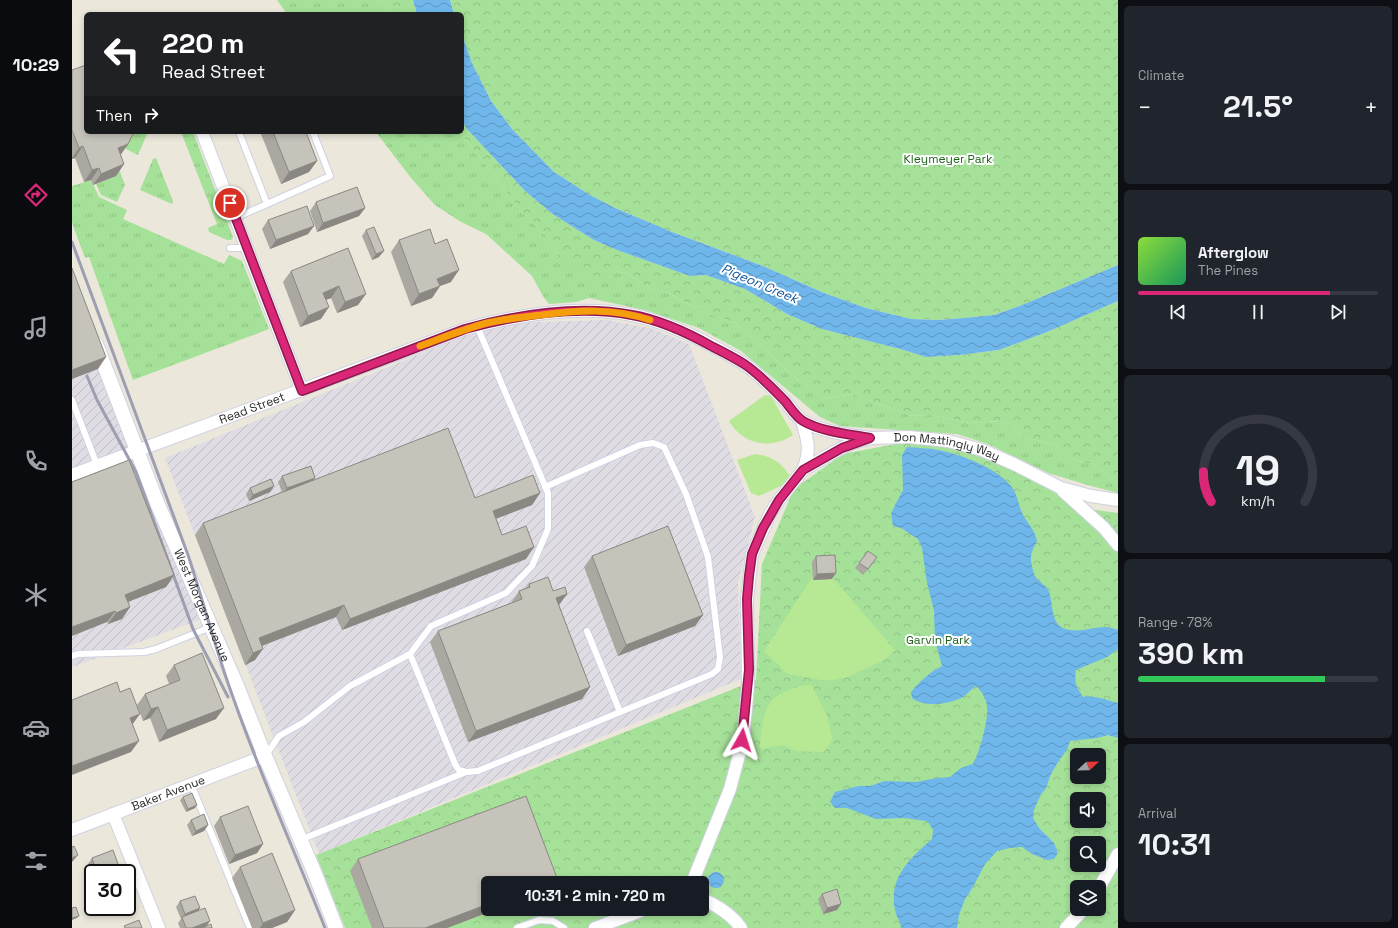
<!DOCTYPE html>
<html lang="en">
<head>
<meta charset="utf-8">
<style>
  :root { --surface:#171b24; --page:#20242c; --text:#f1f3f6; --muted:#9ea1a6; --line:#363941; --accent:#db2777 }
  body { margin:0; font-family:"Space Grotesk",sans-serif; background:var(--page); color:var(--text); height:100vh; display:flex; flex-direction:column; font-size:15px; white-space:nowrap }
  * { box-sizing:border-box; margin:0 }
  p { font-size:13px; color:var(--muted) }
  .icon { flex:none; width:22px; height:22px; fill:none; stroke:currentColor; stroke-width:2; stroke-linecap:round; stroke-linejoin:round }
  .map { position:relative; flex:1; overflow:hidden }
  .side { display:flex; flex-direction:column; gap:6px; padding:6px; background:#0d0f14; width:280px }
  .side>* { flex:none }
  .hud { position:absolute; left:12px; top:12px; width:380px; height:122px; border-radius:6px; box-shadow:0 2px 6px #0003; background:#202124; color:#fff; overflow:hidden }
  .needle { width:26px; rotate:68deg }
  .controls { position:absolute; left:998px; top:748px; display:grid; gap:8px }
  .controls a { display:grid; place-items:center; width:36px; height:36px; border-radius:6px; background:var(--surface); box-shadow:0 2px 6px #0003; font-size:20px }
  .speed { position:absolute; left:12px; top:864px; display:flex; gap:8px; font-size:20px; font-weight:700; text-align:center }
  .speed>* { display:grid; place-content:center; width:52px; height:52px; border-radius:50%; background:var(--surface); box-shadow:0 2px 6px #0003; line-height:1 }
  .speed .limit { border:2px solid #111; border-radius:6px; background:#fff; color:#111 }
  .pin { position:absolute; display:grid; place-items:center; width:34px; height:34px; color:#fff; margin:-17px; border:2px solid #fff; border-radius:50%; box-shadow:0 1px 4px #0007 }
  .me { position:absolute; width:44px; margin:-22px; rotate:6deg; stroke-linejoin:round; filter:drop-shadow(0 0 3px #0008) }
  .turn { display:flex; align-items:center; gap:14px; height:84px; padding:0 12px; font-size:18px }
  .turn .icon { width:52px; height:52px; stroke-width:2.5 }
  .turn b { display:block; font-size:28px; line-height:34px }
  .then { display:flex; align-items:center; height:38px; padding:0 12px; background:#0003; gap:8px; font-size:15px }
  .big { font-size:30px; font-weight:700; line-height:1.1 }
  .side .card { flex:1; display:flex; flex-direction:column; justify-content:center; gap:6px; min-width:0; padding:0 14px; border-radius:6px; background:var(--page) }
  .side .dial { align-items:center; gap:0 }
  .dial svg { height:104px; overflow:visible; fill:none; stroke:var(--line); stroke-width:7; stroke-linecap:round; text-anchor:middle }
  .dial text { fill:var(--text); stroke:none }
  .song { display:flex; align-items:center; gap:12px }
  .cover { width:48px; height:48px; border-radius:6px; background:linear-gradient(135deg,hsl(90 70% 55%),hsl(150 70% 35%)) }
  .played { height:4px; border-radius:2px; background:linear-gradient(90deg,var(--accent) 80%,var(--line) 80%) }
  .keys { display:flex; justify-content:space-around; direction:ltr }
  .heat { display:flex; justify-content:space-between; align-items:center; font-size:22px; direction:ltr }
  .charge { height:6px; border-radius:3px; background:linear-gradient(90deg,#34c759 78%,var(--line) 0) }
  .trip { position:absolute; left:409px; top:876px; width:228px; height:40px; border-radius:6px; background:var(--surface); box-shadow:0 2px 6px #0003; font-weight:700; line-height:40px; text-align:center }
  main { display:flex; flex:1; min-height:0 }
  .tabs { display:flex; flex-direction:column; width:72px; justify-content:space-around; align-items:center; background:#090b0e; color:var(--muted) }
  .tabs .icon { width:28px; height:28px }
  .tabs .on { color:var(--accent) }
  .tabs b { font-size:18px; color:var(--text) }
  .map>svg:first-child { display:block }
  .industrial { fill:url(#industrial-furrows) }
  .grass { fill:url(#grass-tufts) }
  .forest { fill:url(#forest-crowns); fill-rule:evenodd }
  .pitch { fill:#b7e894 }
  .water { fill:url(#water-waves) }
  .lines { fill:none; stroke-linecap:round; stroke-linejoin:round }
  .service-casing { stroke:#d0d1e2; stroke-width:8 }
  .minor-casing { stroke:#d0d1e2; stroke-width:14 }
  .tertiary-casing { stroke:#d0d1e2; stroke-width:16 }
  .service { stroke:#fff; stroke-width:6 }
  .minor { stroke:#fff; stroke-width:12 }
  .tertiary { stroke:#fff; stroke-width:14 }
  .rail { stroke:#9e9eb3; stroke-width:3 }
  .wall { fill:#aaa8a1 }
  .shaded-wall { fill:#8b8883 }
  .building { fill:#c6c3bb; stroke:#8b8883 }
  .route-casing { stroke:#8e194d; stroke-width:10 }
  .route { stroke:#db2777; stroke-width:7 }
  .slow { stroke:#f59e0b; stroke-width:7 }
  .labels { text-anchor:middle; stroke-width:4; stroke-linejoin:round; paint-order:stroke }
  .park-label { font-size:12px; fill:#1f641b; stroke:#fff }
  .street-label { font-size:12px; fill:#292929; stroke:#fff }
  .water-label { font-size:13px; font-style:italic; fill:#105396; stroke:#fff }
</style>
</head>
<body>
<main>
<nav class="tabs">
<b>10:29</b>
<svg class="icon on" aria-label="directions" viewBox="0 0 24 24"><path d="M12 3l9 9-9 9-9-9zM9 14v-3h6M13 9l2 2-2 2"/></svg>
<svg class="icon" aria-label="music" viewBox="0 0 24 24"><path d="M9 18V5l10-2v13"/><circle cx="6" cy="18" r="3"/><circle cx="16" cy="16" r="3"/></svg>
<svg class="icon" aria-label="phone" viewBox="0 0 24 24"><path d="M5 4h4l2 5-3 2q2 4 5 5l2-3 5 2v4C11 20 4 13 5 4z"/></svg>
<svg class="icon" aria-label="climate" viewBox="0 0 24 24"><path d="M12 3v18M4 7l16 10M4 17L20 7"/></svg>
<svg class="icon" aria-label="car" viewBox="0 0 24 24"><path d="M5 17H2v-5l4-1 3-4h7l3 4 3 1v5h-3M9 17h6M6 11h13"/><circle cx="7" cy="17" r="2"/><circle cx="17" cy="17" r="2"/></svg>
<svg class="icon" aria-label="filters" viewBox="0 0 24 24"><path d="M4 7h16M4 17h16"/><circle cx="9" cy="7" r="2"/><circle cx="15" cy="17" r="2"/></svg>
</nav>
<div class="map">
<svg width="1046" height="928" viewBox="0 0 1046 928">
  <defs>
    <pattern id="industrial-furrows" width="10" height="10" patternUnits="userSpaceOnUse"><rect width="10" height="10" fill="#dfdce3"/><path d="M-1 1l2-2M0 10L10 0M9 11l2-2" fill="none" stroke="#bfbdc3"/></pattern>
    <pattern id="grass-tufts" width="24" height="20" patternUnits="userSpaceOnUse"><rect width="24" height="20" fill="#a5e198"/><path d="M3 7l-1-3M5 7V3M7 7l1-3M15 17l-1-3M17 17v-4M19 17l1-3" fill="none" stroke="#8ec183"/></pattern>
    <pattern id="forest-crowns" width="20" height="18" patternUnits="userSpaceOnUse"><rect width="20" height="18" fill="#a5e198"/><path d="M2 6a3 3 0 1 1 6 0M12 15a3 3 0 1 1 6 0" fill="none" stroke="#8ec183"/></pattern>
    <pattern id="water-waves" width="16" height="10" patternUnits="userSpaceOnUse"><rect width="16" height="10" fill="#6fb7eb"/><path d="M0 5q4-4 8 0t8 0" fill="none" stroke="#5b95be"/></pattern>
  </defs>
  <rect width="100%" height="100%" fill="#ebe7db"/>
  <path class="industrial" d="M0 282 135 617 0 667Z
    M535 320 578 328 617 344 683 517 666 583 669 679 247 854 93 458 397 334 443 323Z"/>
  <path class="grass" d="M205 0H307L314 4 318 14H215Z
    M59 132H76L66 155 52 148Z
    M109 132H121L161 237 159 240H155L137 232 136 228 145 224Z
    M304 132H388L450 212 478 240 488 259 537 278 543 271 556 274 579 289 596 293 631 312 664 323 727 381 752 399 780 394 840 416 859 415 898 423 930 421 937 424 948 435 984 446 1004 461 1021 464 1042 481 1046 482V493L1019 486 976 473 916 444 885 434 768 426 748 417 669 351 627 328 573 310 517 298 504 302 477 304 471 296 460 276 414 234 389 222 363 205 339 178Z
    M43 158 53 185 45 202 29 195 24 184 44 176Z
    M84 158 101 201 100 204 68 190 81 159Z
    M19 180 27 197 55 210 51 219 152 264 157 255 170 261 197 329 61 380 17 257 13 258 0 223V186Z"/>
  <path class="forest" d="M290 0H341L345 14H318L314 4 307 0Z
    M378 0H1046V265L950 305 922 315 892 318 865 320 839 319 794 308 752 293 691 266 600 232 543 208 518 195 482 172 440 129 419 101 400 63 390 35V14H382Z
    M390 120 394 128 453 191 482 215 522 240 545 250 618 276 634 275 673 289 715 314 750 329 828 349 854 357 887 355 927 350 975 332 1046 301V482L1042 481 1021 464 1004 461 984 446 948 435 937 424 930 421 898 423 859 415 840 416 780 394 752 399 727 381 664 323 631 312 596 293 579 289 556 274 543 271 537 278 529 281 520 278 488 259 478 240 450 212 388 132H390Z
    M839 441 892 451 946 471 1009 508 1046 513V928H273L244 855 684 680 690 564 722 489 771 454ZM1005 755H1027V777H1005ZM1005 799H1027V821H1005ZM1005 843H1027V865H1005ZM416 883H630V909H416ZM1005 887H1027V909H1005Z"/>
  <path class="pitch" d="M693 395 699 396 721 435C699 450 671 445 657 421Z
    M683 454C702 457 708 462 719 477L711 485 687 496 679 493 665 460Z
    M741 576 760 577 823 650 812 660 776 677 755 681 716 674 692 651Z
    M739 684 754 713 761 740 752 752 723 751 712 745 688 749C690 707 695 692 739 684Z"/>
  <path class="water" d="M341 0H378L382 14H345Z
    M390 35 400 63 419 101 440 129 482 172 518 195 543 208 600 232 691 266 752 293 794 308 839 319 865 320 892 318 922 315 950 305 1046 265V301L975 332 927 350 887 355 854 357 828 349 750 329 715 314 673 289 634 275 618 276 545 250 522 240 482 215 453 191 394 128 390 120Z
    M835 447C845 448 856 448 866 450 888 454 925 468 939 486 946 495 946 505 951 515 956 524 963 530 965 541 962 547 958 554 959 561 960 566 961 572 963 576 967 583 975 585 977 592 981 603 979 623 991 628 1006 634 1019 627 1034 627 1038 627 1042 629 1046 630V649L1035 657 1004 670C1002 683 1004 686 1011 697 1023 695 1034 700 1046 703V738L1036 735 1025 738 998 741 995 750 988 759 979 774 974 788 968 796 962 810 961 818 967 828 982 843 986 853 982 859 975 860 960 854 950 847 938 848 925 851 913 864 901 887 893 899 887 915 885 928H829C829 921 824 917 823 910 816 878 838 858 860 839L861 830 857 823 854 821 832 818 804 819 775 808H763L758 802 763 792 787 786H798L813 781 844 782 865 778 878 777 889 768 901 764C906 754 909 744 912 732 916 713 919 700 904 686 899 689 895 695 889 698 876 704 853 708 840 698L839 692C848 681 858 672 870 666L863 640 862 611 855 583 850 548 846 539 829 528 821 526 819 514 823 505 831 490 830 455Z
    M636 880a8 8 0 1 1 16 0a8 8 0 1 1-16 0Z"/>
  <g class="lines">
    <defs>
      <path id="service" d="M195 204 258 176 241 132
        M163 218 195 204 167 132
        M158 248H174
        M0 400 25 465
        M515 631 548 712
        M338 654 383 764 387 770 394 772 406 771 640 674 646 669 648 657 636 557 614 494 592 447 581 443 568 445 473 487
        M0 656 6 654 72 652 84 649 139 627
        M194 755 207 736 232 722 278 686 338 654 359 626 434 593 460 566 476 529V493L405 326
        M119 784 178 928
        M228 840 394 772
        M445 928 467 920 481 921 492 928"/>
      <g id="minor">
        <path d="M130 132 230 391"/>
        <path d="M730 421C736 441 739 450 731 470"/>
        <path id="s1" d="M0 475 393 329C444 315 507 305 560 315 587 320 614 332 639 345 651 352 664 358 675 366 689 376 701 389 713 401 718 407 724 417 731 421 750 432 777 435 798 438"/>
        <path d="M991 491 1032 528 1046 545"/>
        <path d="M41 814 87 928"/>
        <path id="s2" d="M0 830 193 756"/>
        <path id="s3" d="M620 883 658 789 671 740 676 686 675 599 680 554 698 514 707 500 731 470 762 452 778 444 798 438 837 437 876 441 910 450 944 465 989 488 1019 496 1046 500"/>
        <path d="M1027 888 1046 854"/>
        <path d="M630 899C644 905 660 915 669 928"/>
        <path d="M523 928 574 909"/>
        <path d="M994 928 1012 909"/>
      </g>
      <g id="tertiary">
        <path id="s4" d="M24 344 86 505 165 686 193 756 243 874 264 928"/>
      </g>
    </defs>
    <use href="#service" class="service-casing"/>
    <use href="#minor" class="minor-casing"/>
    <use href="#tertiary" class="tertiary-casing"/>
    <use href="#service" class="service"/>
    <use href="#minor" class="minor"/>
    <use href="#tertiary" class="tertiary"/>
    <path class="rail" d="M0 242 116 555C132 603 144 652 162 700 189 777 223 852 253 928
      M15 376 25 400 64 472 121 629 156 697"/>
  </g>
  <path class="wall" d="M0 70 56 144 48 155 52 164 44 176 21 185 19 180 12 182 3 158 0 159Z
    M191 132H234L245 161 237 172 209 184 189 134Z
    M244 202 293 208 287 216 245 232 238 211Z
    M196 220 242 226 236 234 198 249 190 229Z
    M294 230 307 257 300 260 290 236Z
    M327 240 379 282 368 286 360 298 339 306 319 252Z
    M276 248 286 305 265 313 259 298 254 300 249 319 228 327 211 282 219 271Z
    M210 476 241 480 403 498 468 493 460 505 424 518 430 535 454 559 270 630 264 617 190 646 183 660 173 665 123 535 131 523 210 492 206 482Z
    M0 482 102 575 94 587 56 602 58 607 50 619 36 624Z
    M202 486 198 492 177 501 174 494 178 488Z
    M796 551 801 563 791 575 783 568Z
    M520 556 631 615 623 626 546 656 512 567Z
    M744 556 760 579 741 580 740 562Z
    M457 584 481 591 495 594 487 605 518 687 510 699 396 742 358 642 366 631 439 603 447 591 453 589Z
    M102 665 144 719 87 742 78 718 71 721 65 705 73 694 97 684 94 676Z
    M111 797 123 808 114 812 108 800Z
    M148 817 191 844 185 853 157 864 142 826Z
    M119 820 136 825 132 831 120 836 115 825Z
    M20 858 46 864 42 869 33 873H21V877L20 878 16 864Z
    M286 859 416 909H425L375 928H300L278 871Z
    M168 867 223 910 215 922 200 928H180L160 878Z
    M750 894 765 910 751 914 746 899Z
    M108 901 128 908 126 911 134 926 140 928H108L106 923 109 919 104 907Z"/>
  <path class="shaded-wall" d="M56 144 48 156 46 148Z
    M11 146 3 158 0 159V158L7 148Z
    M245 161 237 172 209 184 217 172Z
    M52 164 44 176 21 185 29 174Z
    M27 168 19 180 12 182 20 170Z
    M293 208 287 216 245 232 251 223Z
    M242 226 236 234 198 249 204 240Z
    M312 251 307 257 300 260 304 254Z
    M387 270 379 282 357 290 365 279Z
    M267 286 259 298 243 304 251 293Z
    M368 286 360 298 339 306 347 294Z
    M294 294 286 305 265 313 273 302Z
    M257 307 249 319 228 327 236 316Z
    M34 357 26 369 0 379V370Z
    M243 478 239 483 211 494 215 488Z
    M202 486 198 492 177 501 181 495Z
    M468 493 460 505 413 523 421 511Z
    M462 547 454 559 270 630 278 619Z
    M764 573 760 579 741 580 745 574Z
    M102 575 94 587 45 606 53 595Z
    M495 594 487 605 476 610 484 598Z
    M272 605 264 617 179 650 187 638Z
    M58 607 50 619 36 624 44 613Z
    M43 611 35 622 0 636V627Z
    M631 615 623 626 546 656 554 645Z
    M191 649 183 660 173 665 181 653Z
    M518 687 510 699 396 742 404 731Z
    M86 707 78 718 71 721 79 709Z
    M152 708 144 719 87 742 95 730Z
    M68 714 60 725 58 718Z
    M67 741 59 752 0 775V766Z
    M125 805 123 808 114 812 116 809Z
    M136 825 132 831 120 836 124 831Z
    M191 844 185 853 157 864 163 855Z
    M6 855 1 861 0 862V858Z
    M46 864 42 869 33 873H24V872Z
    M485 878 481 883H471Z
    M59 892 55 897V893Z
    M416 904V909H425L375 928H353Z
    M769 904 765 910 751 914 755 908Z
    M128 908 124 914 110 918 113 914Z
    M223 910 215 922 200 928H188L191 923Z
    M7 916 5 918 0 920V918Z
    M138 921 134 927 131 928H120Z"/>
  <path class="building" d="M14 65V132H62L56 144 46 148 52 164 29 174 27 168 20 170 11 146 7 148 0 130V70Z
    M201 132H234L245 161 217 172Z
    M285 187 293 208 251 223 244 202Z
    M235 206 242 226 204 240 196 220Z
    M302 227 312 251 304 254 294 230Z
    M358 229 363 244 375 239 387 270 365 279 368 286 347 294 327 240Z
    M276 248 294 294 273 302 267 286 251 293 257 307 236 316 219 271Z
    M0 268 34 357 0 370Z
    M376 428 403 498 461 475 468 493 421 511 430 535 454 526 462 547 278 619 272 605 187 638 191 649 181 653 131 523Z
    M57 460 102 575 53 595 58 607 44 613 43 611 0 627V482Z
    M239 466 243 478 215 488 210 476Z
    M199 479 202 486 181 495 178 488Z
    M596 526 631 615 554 645 520 556Z
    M796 551 805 557 796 569 787 563Z
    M763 555 764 573 745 574 744 556Z
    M476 577 481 591 493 587 495 594 484 598 518 687 404 731 366 631 450 599 447 591 458 587 457 584Z
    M130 653 152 708 95 730 86 707 79 709 73 694 108 680 102 665Z
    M45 682 48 692 58 688 68 714 58 718 67 741 0 766V700Z
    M120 793 125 805 116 809 111 797Z
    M454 796 485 878 471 883H416V904L353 928H312L286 859Z
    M176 806 191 844 163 855 148 817Z
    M132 814 136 825 124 831 119 820Z
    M2 846 6 855 0 858V847Z
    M41 850 46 864 24 872 20 858Z
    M200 853 223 910 191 923 168 867Z
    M48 868 50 873H33Z
    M55 883 59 892 55 893Z
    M765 889 769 904 755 908 750 894Z
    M123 896 128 908 113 914 108 901Z
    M4 907 7 916 0 918V908Z
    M133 908 138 921 120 928H114L110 917Z
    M67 920 70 928H53L52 926Z
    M139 924 140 928H130Z"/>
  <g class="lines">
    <defs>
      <path id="route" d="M158 203 230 391 393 329C444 315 507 305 560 315 589 320 616 333 641 347 653 353 665 359 675 366 689 376 701 389 713 401 718 407 724 417 731 421 750 432 777 434 798 438L770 448 731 470 707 500 691 528 680 554 677 576 675 599 677 670 670 740"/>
    </defs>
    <use href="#route" class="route-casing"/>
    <use href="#route" class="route"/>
    <path class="slow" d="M348 346C370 338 392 329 415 323 432 319 451 317 469 315 506 310 542 308 578 320"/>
  </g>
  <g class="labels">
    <g class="park-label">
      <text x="876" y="163">Kleymeyer Park</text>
      <text x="866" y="644">Garvin Park</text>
    </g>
    <g class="street-label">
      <text dy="4" stroke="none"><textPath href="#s1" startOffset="192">Read Street</textPath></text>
      <text dy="4" stroke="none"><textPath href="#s3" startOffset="590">Don Mattingly Way</textPath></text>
      <text dy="4" stroke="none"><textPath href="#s4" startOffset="282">West Morgan Avenue</textPath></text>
      <text dy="4" stroke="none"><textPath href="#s2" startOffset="103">Baker Avenue</textPath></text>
    </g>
    <g class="water-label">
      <text transform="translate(688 283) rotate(23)" y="5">Pigeon Creek</text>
    </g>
  </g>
</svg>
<div class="controls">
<a><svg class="needle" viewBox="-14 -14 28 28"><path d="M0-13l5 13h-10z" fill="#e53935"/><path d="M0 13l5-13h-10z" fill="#9ea1a6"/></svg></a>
<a><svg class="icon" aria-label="sound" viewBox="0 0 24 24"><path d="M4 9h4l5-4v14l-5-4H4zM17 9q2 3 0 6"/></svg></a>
<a><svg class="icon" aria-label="search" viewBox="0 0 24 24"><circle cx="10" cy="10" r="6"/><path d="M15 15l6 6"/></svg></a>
<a><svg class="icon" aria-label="layers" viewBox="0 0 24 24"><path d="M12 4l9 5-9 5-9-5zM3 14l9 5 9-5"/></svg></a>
</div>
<div class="speed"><div class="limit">30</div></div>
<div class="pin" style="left:158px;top:203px;background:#d93025"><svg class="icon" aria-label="arrive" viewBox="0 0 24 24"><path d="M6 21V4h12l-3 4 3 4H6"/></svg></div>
<svg class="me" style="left:670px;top:740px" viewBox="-20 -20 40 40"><path d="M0-17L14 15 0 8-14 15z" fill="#db2777" stroke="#fff" stroke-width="4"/></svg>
<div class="trip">10:31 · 2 min · 720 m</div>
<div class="hud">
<div class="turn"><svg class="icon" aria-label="left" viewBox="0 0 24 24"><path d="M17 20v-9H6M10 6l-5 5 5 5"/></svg><div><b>220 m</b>Read Street</div></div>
<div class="then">Then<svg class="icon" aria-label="right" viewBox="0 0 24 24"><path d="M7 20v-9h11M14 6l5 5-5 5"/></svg></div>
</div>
</div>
<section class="side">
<div class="card"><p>Climate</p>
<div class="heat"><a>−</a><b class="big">21.5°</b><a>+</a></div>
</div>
<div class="card">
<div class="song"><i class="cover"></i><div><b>Afterglow</b><p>The Pines</p></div></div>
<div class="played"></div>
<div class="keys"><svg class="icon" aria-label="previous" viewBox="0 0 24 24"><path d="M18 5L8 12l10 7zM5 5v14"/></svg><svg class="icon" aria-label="pause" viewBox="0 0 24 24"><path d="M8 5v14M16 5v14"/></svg><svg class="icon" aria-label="next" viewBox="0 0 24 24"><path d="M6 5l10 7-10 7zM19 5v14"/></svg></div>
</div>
<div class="card dial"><svg viewBox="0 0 100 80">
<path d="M14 69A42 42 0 1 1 86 69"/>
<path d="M14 69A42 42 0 0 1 8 46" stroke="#db2777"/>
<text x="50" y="56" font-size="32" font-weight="700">19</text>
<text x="50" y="72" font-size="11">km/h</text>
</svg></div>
<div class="card"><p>Range · 78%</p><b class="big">390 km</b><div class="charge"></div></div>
<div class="card"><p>Arrival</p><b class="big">10:31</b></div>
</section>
</main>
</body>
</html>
